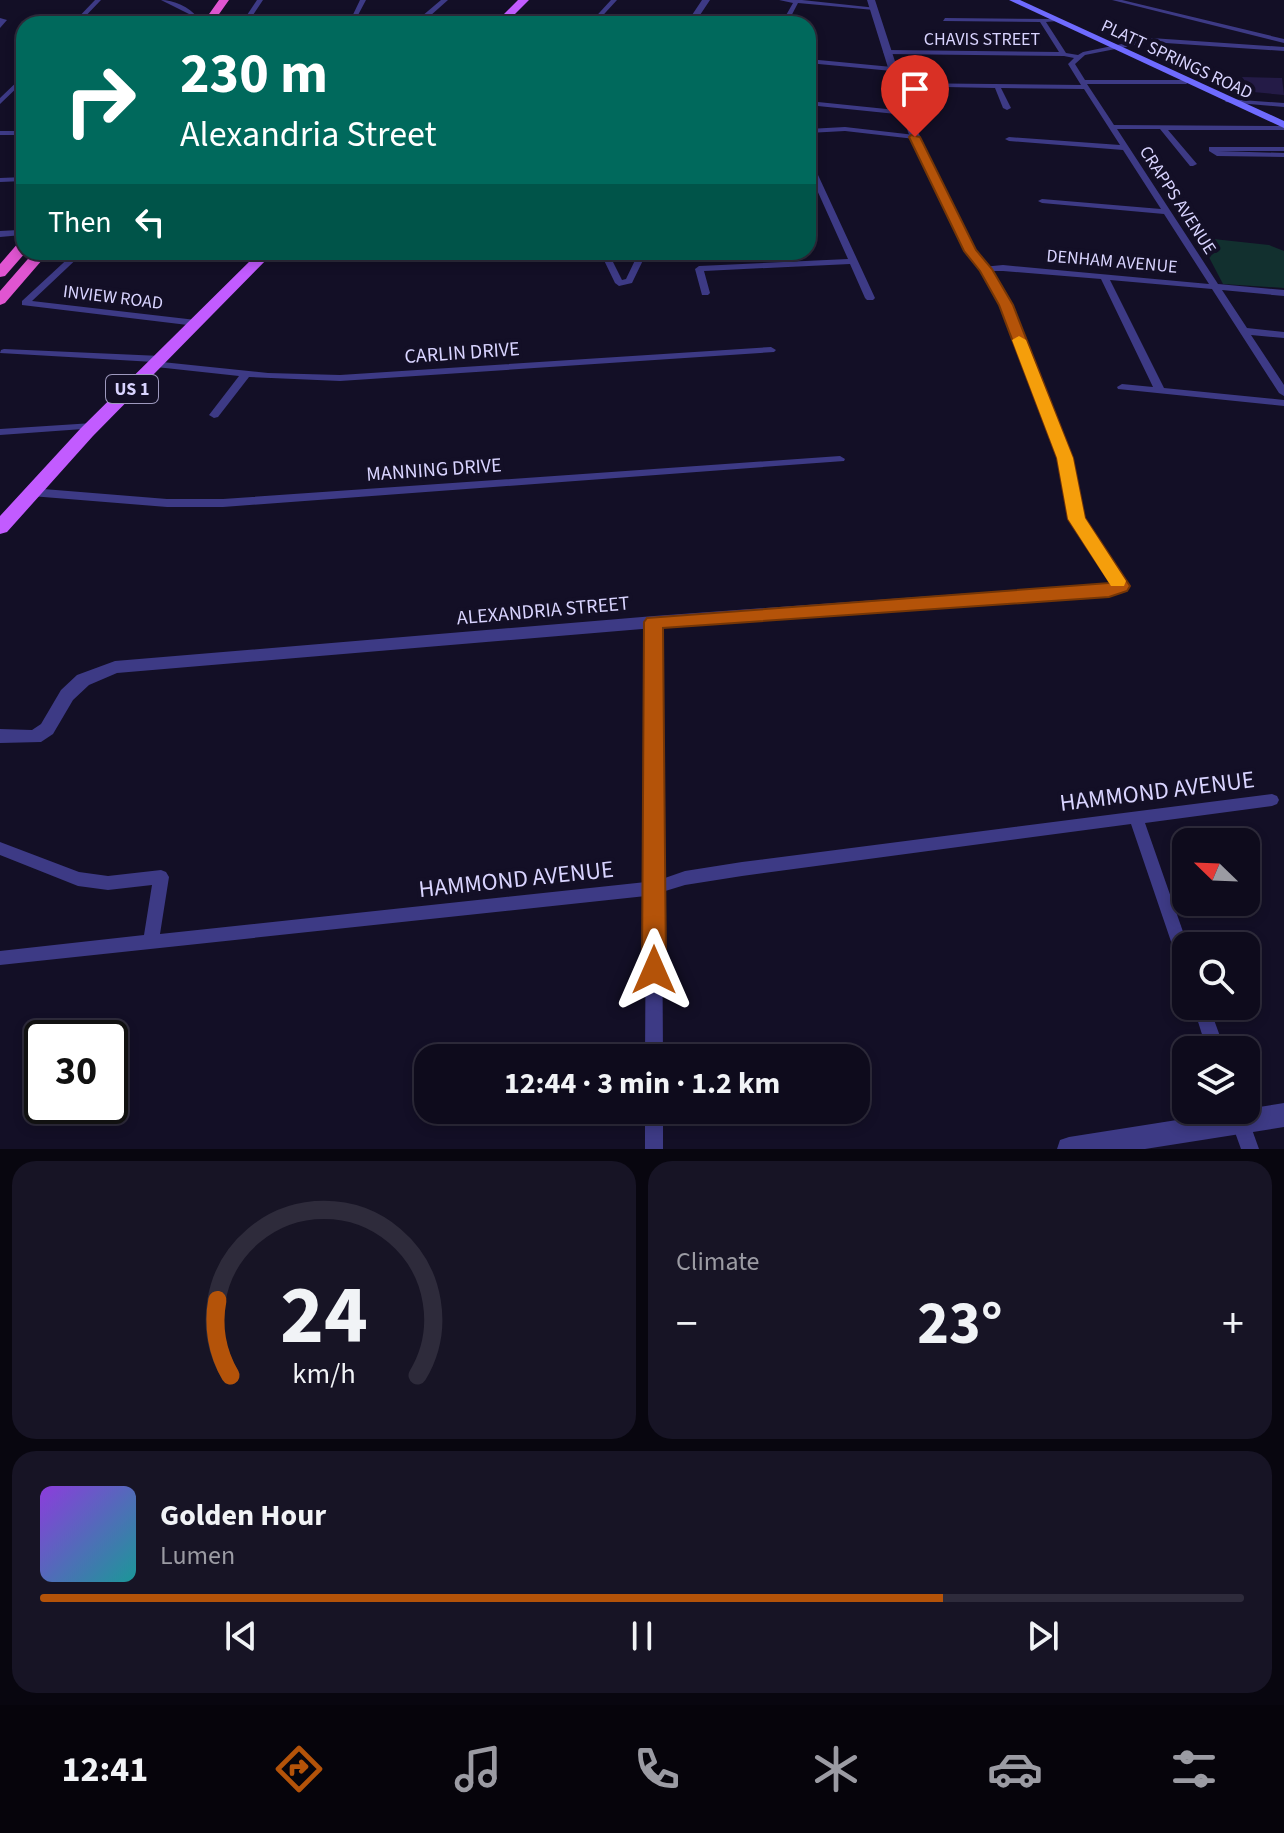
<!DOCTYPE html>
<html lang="en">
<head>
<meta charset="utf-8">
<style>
  :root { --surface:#0e0b1c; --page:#171425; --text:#f1f3f6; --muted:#9b9ba3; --line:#2e2b3b; --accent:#b45309 }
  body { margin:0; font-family:"Source Sans 3",sans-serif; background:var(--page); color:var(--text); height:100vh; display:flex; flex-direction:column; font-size:30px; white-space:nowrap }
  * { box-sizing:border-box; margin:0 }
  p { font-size:26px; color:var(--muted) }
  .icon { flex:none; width:44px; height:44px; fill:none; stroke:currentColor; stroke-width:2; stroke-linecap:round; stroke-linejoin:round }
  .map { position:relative; height:1149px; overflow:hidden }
  .details { display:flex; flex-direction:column; gap:12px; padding:12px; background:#08060f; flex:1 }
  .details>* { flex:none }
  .banner { position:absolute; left:16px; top:16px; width:800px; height:244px; border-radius:24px; box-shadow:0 4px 12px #0003,0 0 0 2px var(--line); background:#00695c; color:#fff; overflow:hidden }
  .needle { width:52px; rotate:293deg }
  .fabs { position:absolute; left:1172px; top:828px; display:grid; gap:16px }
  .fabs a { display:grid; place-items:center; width:88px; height:88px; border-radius:16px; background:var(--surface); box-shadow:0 4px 12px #0003,0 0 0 2px var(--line); font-size:40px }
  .speed { position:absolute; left:24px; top:1020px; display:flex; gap:16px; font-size:40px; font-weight:700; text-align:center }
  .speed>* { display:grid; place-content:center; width:104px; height:104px; border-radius:50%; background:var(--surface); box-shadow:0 4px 12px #0003,0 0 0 2px var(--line); line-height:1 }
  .speed .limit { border:4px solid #111; border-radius:12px; background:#fff; color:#111 }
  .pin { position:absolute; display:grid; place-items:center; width:68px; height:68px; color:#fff; margin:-82px -34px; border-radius:50% 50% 50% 0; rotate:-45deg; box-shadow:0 0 8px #0007 }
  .pin .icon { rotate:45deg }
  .me { position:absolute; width:88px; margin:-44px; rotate:0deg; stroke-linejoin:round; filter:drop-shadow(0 0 6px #0008) }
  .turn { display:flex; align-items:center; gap:28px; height:168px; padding:0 32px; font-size:36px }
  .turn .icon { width:104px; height:104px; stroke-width:2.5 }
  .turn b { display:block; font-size:56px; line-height:68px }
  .then { display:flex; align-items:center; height:76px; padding:0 32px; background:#0003; gap:16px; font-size:30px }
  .big { font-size:60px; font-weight:700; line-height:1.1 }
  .details .card { flex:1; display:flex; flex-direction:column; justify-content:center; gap:12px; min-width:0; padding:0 28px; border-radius:24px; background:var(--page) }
  .details .dial { align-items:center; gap:0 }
  .dial svg { height:208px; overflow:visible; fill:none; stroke:var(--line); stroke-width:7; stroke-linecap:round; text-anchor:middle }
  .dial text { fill:var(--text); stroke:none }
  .song { display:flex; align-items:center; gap:24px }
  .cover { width:96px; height:96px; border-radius:12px; background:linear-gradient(135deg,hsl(270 70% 55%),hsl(180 70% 35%)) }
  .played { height:8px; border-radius:4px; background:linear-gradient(90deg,var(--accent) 75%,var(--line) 75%) }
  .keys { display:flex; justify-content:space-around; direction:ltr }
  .heat { display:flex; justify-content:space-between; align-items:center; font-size:44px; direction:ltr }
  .details .tiles { flex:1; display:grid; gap:12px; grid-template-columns:1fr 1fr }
  .card:last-child { grid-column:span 2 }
  .trip { position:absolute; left:414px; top:1044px; width:456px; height:80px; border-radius:24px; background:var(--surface); box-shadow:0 4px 12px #0003,0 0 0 2px var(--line); font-weight:700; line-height:80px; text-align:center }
  .menu { display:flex; height:128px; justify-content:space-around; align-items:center; background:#06040b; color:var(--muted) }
  .menu .icon { width:56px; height:56px }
  .menu .selected { color:var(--accent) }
  .menu b { font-size:36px; color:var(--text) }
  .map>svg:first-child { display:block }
  .green { fill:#12302f }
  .building { fill:#241b47 }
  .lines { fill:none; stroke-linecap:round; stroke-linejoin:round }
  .minor { fill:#3d3a85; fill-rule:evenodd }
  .tertiary { fill:#3d3a85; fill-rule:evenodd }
  .secondary { fill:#6f6bff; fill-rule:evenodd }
  .primary { fill:#c25bff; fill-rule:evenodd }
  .trunk { fill:#e055d1; fill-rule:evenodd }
  .route { fill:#b45309; stroke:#753606; stroke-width:2 }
  .slow { fill:#f59e0b }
  .labels { text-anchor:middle; stroke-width:8; stroke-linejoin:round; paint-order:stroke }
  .far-street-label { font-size:18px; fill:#d9d4ff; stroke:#130f26 }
  .shield { fill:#130f26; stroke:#9e99be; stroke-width:2 }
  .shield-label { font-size:18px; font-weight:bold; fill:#d9d4ff }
  .street-label { font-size:20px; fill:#d9d4ff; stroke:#130f26 }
  .near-street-label { font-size:24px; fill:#d9d4ff; stroke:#130f26 }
</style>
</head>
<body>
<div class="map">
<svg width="1284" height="1149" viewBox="0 0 1284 1149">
  <rect width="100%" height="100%" fill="#130f26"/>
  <path class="green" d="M1204 238 1269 245 1284 251V288L1223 284 1200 240Z"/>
  <path class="building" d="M1242 77 1282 78 1284 95 1253 92Z"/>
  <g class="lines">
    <path class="minor" d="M95 0H101L78 24H72Z
      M161 0C173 0 190 7 197 17L191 24H185L191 17 189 14Z
      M257 0H263L247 24H241Z
      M360 0H366L357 17 415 22 441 0H448L421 24 355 20 353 23H349Z
      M611 0H617L595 24H589Z
      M779 0H802L877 8 874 10 798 3 787 24H781L793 3Z
      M1112 0H1122L1284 39V43Z
      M0 18 7 20 0 28Z
      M945 18 1057 19V21L1046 22 1066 53 1078 55 1083 52 1151 38 1284 47V51L1151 42 1085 55 1075 64 1085 80H1186L1189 82 1186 84H1087L1114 125 1284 126V130H1168L1197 164 1193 166H1190L1160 129H1117L1218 284 1284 290V296L1222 290 1247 328 1284 332V338L1251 335 1284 385V396L1279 393 1212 289 1110 280 1164 388 1284 400V406L1118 389 1117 387 1122 384 1153 387 1101 279 1003 271H982V267L1003 265 1209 284 1164 214 1042 203 1038 201 1042 199 1161 209 1123 150 1009 141 1005 139 1009 137 1120 145 1084 89 1001 88 1011 108 1007 110 1003 108 995 88 895 86 894 85 897 83 1081 85 1068 64 1074 58 1064 56 886 54 883 52 886 50 1059 52 1040 22 943 21Z
      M808 59 892 67 895 69 892 71 808 63Z
      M24 75V81L0 104V98Z
      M1228 99 1284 103V107L1226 102 1225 101Z
      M808 101 906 111 910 113 906 115 808 105Z
      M845 127 915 135 919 137 915 139 845 131 808 133V129Z
      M0 131H24V135H0Z
      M1209 147H1284V151H1218L1284 153V157L1217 156 1209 151Z
      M808 160 812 162 875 298 873 300H867L865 298 850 264 704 271 710 293 708 295H702L695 269 699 266 848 259 808 170Z
      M24 177V181L0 182V178Z
      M19 230 22 231V235L0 237V231Z
      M75 252H84L32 301 196 320 201 323 196 326 22 305V301Z
      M600 252H608L622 280 626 279 639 252H647L632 283 619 286 615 283Z
      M771 347 776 350 774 352 340 381 249 377 218 417 214 418 209 415 239 376 156 367 151 364 154 362 0 353 1 350 4 349 161 356 166 359 162 362 268 373 340 375Z
      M93 423 98 426 97 428 0 435V429Z
      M840 456 845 459 844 461 223 507H167L31 496 25 492 31 488 167 499H223Z
      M654 618 658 619 660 622 662 879 685 871 742 862 1272 794 1277 796 1279 800 1277 804 1272 806 1145 823 1188 946H1186V969L1180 967 1178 962 1131 824 742 876 685 885 662 892 663 1058H645L646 896 0 965V951L144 935 152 885 108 890 78 886 0 855V842L79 872 108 876 161 870 166 872 169 877 160 934 646 882 648 622 650 619Z
      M1193 1006H1209L1225 1050H1207Z
      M645 1110H663V1149H645Z
      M1227 1110H1245L1259 1149H1241Z"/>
    <path class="tertiary" d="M702 0H710L694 24H686Z
      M867 0H875L918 132 975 250 991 269 1012 305 1072 458 1085 519 1129 586 1127 590 1109 596 654 628 117 673 89 685 73 700 53 734 41 742 0 743V729L32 730 41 724 61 690 77 675 115 661 654 616 1111 583 1069 519 1058 458 1000 305 980 270 964 251 908 132Z
      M1284 1103V1127L1145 1149H1057L1060 1140 1069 1137Z"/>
    <path class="secondary" d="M1009 0H1020L1284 121V128Z"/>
    <path class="primary" d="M518 0H529L505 24H494Z
      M259 252H274L93 436 7 532 0 534V516L81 428Z"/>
    <path class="trunk" d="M219 0H229L212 24H202Z
      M24 241 26 252 5 276 0 277V264L19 242Z
      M34 252H49L5 303 0 305V291Z"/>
  </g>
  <path class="route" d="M911 135 920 137 976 250 992 269 1013 305 1073 458 1085 518 1130 586 1127 591 1109 597 663 628 666 970 662 978 654 981 645 978 642 970 644 622 647 618 1110 583 1068 519 1057 458 999 305 980 271 964 251 909 137Z"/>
  <path class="slow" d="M1019 336 1026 340 1073 458 1085 518 1126 581 1124 586H1111L1068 519 1057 458 1012 340Z"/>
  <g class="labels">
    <g class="far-street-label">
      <text x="982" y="45">CHAVIS STREET</text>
      <text transform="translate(1177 59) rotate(25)" y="6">PLATT SPRINGS ROAD</text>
      <text transform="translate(1178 200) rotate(57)" y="6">CRAPPS AVENUE</text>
      <text transform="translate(1112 261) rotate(5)" y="6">DENHAM AVENUE</text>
      <text transform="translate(113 297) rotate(7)" y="6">INVIEW ROAD</text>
    </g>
    <rect class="shield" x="106" y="375" width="52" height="28" rx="6"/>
    <g class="shield-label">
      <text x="132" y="395">US 1</text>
    </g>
    <g class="street-label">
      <text transform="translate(462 352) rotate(-4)" y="7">CARLIN DRIVE</text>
      <text transform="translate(434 469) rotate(-4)" y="7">MANNING DRIVE</text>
      <text transform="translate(543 610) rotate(-5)" y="7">ALEXANDRIA STREET</text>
    </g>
    <g class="near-street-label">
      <text transform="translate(1157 791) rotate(-7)" y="8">HAMMOND AVENUE</text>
      <text transform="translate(516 879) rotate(-6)" y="8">HAMMOND AVENUE</text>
    </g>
  </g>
</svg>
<div class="fabs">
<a><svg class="needle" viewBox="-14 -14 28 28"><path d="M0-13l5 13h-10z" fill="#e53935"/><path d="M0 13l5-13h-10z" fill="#9b9ba3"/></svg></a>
<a><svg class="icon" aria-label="search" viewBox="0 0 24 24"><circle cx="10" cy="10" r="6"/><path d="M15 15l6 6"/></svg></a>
<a><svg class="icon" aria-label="layers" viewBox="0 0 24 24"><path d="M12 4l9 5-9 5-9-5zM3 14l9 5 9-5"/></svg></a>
</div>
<div class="speed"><div class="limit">30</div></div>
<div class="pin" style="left:915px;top:137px;background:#d93025"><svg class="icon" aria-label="arrive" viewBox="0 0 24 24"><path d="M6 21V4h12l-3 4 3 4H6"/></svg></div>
<svg class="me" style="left:654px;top:970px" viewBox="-20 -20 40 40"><path d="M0-17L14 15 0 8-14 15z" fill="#b45309" stroke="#fff" stroke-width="4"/></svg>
<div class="trip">12:44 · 3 min · 1.2 km</div>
<div class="banner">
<div class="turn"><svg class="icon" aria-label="right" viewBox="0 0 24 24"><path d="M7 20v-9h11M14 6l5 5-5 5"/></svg><div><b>230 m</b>Alexandria Street</div></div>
<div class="then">Then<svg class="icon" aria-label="left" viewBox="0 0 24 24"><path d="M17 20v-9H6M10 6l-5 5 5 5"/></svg></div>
</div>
</div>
<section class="details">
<div class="tiles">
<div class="card dial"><svg viewBox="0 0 100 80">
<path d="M14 69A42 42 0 1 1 86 69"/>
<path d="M14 69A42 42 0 0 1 9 40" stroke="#b45309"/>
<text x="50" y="56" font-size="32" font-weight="700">24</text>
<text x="50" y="72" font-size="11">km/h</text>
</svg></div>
<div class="card"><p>Climate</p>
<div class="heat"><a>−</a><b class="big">23°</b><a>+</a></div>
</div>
<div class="card">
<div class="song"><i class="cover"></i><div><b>Golden Hour</b><p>Lumen</p></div></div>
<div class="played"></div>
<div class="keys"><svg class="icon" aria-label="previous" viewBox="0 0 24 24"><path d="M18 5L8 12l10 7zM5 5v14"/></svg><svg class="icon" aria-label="pause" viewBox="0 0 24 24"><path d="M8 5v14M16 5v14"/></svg><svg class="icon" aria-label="next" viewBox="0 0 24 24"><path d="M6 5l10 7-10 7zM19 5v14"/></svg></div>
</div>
</div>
</section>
<nav class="menu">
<b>12:41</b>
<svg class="icon selected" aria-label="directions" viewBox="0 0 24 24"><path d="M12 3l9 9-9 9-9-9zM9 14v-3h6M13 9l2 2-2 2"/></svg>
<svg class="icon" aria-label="music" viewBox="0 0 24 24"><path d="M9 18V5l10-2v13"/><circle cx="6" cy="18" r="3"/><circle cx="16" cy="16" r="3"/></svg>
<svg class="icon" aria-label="phone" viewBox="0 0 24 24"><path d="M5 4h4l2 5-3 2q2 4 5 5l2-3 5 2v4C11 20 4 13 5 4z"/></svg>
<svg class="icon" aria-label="climate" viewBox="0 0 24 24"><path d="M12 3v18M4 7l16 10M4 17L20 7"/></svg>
<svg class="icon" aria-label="car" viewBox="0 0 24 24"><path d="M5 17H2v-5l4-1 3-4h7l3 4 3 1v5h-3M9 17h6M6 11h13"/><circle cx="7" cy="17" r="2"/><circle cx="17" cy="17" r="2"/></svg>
<svg class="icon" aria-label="filters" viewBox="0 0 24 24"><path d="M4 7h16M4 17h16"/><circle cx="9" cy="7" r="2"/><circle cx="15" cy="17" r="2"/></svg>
</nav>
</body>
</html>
